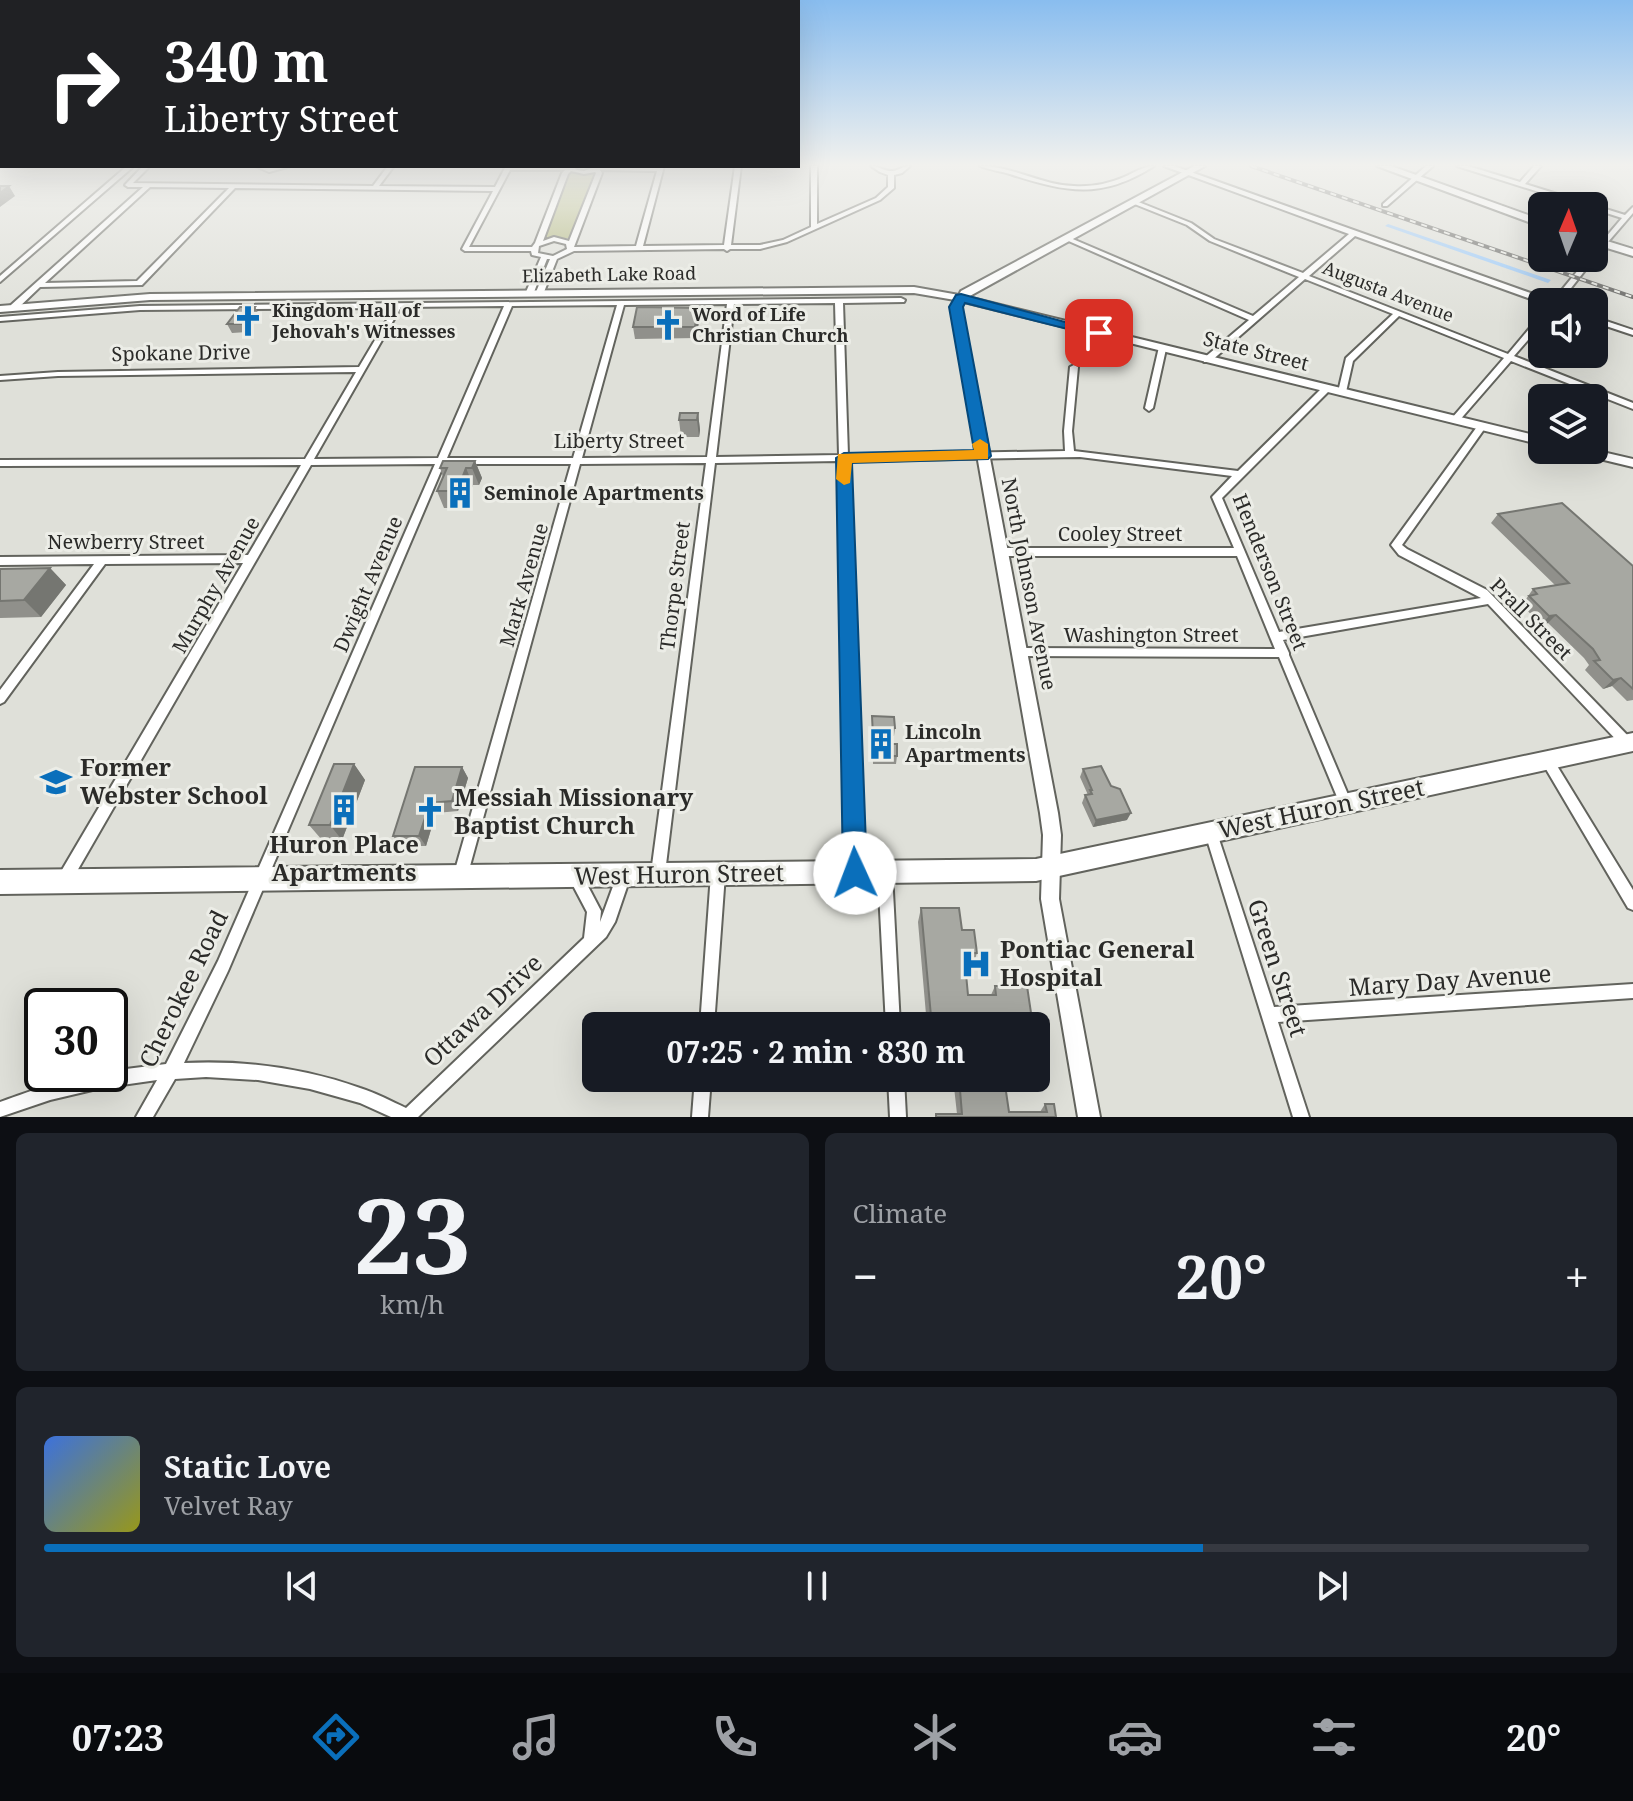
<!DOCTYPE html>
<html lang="en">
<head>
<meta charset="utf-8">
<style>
  :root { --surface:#171b24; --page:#20242c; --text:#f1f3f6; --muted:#9ea1a6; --line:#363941; --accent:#0a6fbb }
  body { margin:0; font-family:"Noto Serif",serif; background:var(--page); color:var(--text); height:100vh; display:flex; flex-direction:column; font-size:30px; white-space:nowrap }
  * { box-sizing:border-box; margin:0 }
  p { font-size:26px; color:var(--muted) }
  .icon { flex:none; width:44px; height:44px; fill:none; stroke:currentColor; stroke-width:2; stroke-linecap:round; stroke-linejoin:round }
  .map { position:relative; height:1117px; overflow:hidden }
  .sheet { display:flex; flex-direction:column; gap:16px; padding:16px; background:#0d0f14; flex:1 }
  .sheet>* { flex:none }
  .guide { position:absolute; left:0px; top:0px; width:800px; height:168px; box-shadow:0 8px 32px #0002; background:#202124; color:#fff; overflow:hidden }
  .needle { width:52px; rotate:2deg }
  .buttons { position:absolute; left:1528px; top:192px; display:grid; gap:16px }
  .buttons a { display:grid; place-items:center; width:80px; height:80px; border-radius:12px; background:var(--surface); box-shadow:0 8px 32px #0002; font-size:40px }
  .speed { position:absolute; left:24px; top:988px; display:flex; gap:16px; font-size:40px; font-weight:700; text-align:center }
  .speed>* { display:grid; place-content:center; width:104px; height:104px; border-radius:50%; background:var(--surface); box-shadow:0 8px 32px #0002; line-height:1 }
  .speed .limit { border:4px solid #111; border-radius:12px; background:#fff; color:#111 }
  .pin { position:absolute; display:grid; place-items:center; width:68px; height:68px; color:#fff; margin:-34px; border-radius:16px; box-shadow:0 4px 12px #0006 }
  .me { position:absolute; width:88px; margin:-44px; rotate:358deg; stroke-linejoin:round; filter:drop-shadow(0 0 6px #0008) }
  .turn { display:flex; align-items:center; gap:28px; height:168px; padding:0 32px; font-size:36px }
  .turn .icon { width:104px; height:104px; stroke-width:2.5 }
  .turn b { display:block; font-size:56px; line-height:68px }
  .big { font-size:60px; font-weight:700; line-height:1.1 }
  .sheet .card { flex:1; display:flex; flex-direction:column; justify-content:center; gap:12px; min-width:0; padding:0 28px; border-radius:12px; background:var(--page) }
  .sheet .dial { align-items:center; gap:0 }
  .dial b { font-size:104px; line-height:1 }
  .song { display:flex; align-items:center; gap:24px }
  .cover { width:96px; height:96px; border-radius:12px; background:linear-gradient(135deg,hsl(220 70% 55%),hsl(60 70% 35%)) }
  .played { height:8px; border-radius:4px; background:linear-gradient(90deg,var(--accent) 75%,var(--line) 75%) }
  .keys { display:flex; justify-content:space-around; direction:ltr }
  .heat { display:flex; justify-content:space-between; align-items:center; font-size:44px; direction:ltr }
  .sheet .tiles { flex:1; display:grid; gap:16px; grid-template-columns:1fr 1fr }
  .card:last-child { grid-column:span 2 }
  .trip { position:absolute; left:582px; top:1012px; width:468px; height:80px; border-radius:12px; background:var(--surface); box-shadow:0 8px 32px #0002; font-weight:700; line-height:80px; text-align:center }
  .menu { display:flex; height:128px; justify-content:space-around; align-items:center; background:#090b0e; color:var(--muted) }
  .menu .icon { width:56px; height:56px }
  .menu .active { color:var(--accent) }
  .menu b { font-size:36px; color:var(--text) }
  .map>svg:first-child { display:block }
  .green { fill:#aeb479 }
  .water { fill:#9bcafa }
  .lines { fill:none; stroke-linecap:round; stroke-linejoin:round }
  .street-casing { stroke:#62635d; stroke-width:4 }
  .secondary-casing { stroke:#62635d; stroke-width:4 }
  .primary-casing { stroke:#62635d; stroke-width:4 }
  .highway-casing { stroke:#62635d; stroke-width:4 }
  .street { fill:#fff; fill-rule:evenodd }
  .secondary { fill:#fff; fill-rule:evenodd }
  .primary { fill:#fff; fill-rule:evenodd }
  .highway { fill:#fff; fill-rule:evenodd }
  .rail-casing { stroke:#61615e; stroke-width:4 }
  .rail { stroke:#ecede7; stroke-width:2; stroke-dasharray:6; stroke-linecap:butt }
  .wall { fill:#90908b }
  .shaded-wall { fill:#757671 }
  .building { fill:#a7a8a2; stroke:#757671; stroke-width:2 }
  .route { fill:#0a6fbb; stroke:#06487a; stroke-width:2 }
  .slow { fill:#f59e0b }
  .labels { text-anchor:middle; stroke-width:6; stroke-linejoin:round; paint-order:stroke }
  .far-street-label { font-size:18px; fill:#2b2b29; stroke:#ecede7 }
  .far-poi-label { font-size:18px; font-weight:bold; fill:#2b2b29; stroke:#ecede7; text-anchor:start }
  .street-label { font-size:20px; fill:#2b2b29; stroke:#ecede7 }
  .poi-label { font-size:20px; font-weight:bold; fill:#2b2b29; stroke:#ecede7; text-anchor:start }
  .near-poi-label { font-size:24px; font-weight:bold; fill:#2b2b29; stroke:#ecede7; text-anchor:start }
  .near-street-label { font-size:24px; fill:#2b2b29; stroke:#ecede7 }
</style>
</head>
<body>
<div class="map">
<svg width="1633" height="1117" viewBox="0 0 1633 1117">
  <rect width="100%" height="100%" fill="#dfe0d9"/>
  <path class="green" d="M569 173H595L570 238 542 239Z"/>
  <path class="water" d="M1388 224 1551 280 1548 283 1385 226Z"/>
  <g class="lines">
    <defs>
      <path id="street" d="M127 166H134L0 282V276Z
        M143 166H150L133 183 373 186 388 166H394L379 186 495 187 506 166H572L577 170 584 171 597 166H664L643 246 724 245 735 166H741L731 245H760L783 240 811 227V166H817V224L876 198 888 187V175L880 172 871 166C879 166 885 172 893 171 900 170 902 166 910 166L902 173 894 175V188L880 200 787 242 760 249H730L727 251 724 249 574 251 557 259 544 292 540 294 536 292 550 259H547L534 292 530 294 526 292 541 257 532 255 531 251H465L462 249 493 191 235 188 142 285 40 287 17 309H11V305L143 187H128L125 185ZM510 170H565L562 173 535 243 532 247H469ZM600 170 657 171 636 246 574 247 602 173ZM571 171 584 174 595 172 596 173 569 241 554 237 543 241 568 174ZM150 187 229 188 137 281 45 283ZM554 241 566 244 567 249 553 256 538 253 539 246Z
        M255 166 269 168 291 166 269 172Z
        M980 166C1013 166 1041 185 1074 186 1091 187 1108 184 1124 177 1134 173 1143 166 1154 166 1101 200 1066 192 1010 174 1000 171 990 170 980 166Z
        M1164 166H1174L1550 300 1551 302 1542 303 1355 236 1309 276 1508 354 1539 317H1542V324L1514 356 1633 403V409L1511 361 1458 422H1452L1451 420 1452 418 1504 358 1399 316 1353 361 1346 392 1342 395 1339 394 1338 392 1346 358 1393 314 1305 279 1210 362H1204V358L1249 320 1064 239V237H1068L1253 316 1299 277 1210 241 1187 225 1132 203V201H1136L1191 223 1214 239 1303 273 1349 234Z
        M1426 166H1433L1387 206H1383V204Z
        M1457 166H1468L1520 182 1534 166H1541L1525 184 1625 215 1633 207V213L1595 257 1594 259 1560 302H1552L1588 258H1594V251L1622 218 1594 209V206H1583Z
        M901 298 905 300 904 302 843 303 848 455 1065 451 1064 431 1070 367 1074 365 1078 367 1072 431 1074 451 1238 471 1323 387H1329V391L1222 498 1279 632 1481 598 1399 555 1391 545 1479 424H1485L1486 426 1485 428 1402 545 1407 549 1487 590 1631 739 1633 743 1631 747 1627 748 1623 747 1488 604 1283 640 1289 653V655L1352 804 1350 808 1346 810 1342 808 1340 804 1279 657 1019 656 1015 655 1014 652 1015 649 1019 648 1275 649 1237 556H1000L995 552 1000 548H1234L1212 497 1232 476 1080 457 848 461 862 873 860 878 855 879 850 878 848 873 839 461 715 463 665 873 663 878 658 879 653 878 651 873 706 463 580 464 467 877 465 882 460 883 455 882 453 877 571 464H444L228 971 184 1063C243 1060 304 1068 360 1088 376 1093 391 1101 406 1108L584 938 587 912 568 876 570 871 575 870 580 871 601 911 600 922 619 870 624 869 629 870 631 875 615 922 606 937 418 1117H391L360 1103 310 1089 258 1080 206 1077 175 1079 153 1117H136L157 1080 101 1088 50 1100 0 1117V1102C35 1090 72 1074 110 1074V1071L166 1064 218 961 435 464 311 465 69 885 64 886 59 885 57 880 59 875 243 563 105 564 4 702 0 704V690L94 564 0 565V557L248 555 301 465 0 466V460L305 459 356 372 58 376 0 380V376L58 372 359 367 394 308 140 310 0 321V317L140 306ZM835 303 839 455 716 457 734 304ZM727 304 707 457 582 458 624 305ZM617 305 573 458H447L512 306ZM504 306 438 458 314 459 401 307Z
        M1594 317 1633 330V335L1594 322Z
        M1159 347H1162L1166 349 1153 408 1149 411 1145 408Z
        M1547 755 1551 756 1633 890V910L1628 908 1543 764 1541 760 1543 756Z
        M1211 827 1216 829 1217 833 1274 1007 1633 984V998L1278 1022 1309 1117H1293L1205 833 1206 829Z
        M885 866 890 867 892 872 900 1026H886L878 872 880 867Z
        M718 868 723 869 725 874 714 1026H700L711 874 713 869Z
        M695 1078H711L708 1117H692Z
        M888 1078H904L906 1117H890Z"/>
      <path id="secondary" d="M1194 166H1205L968 297 1542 437V445L964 302 961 307 1058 813 1061 835 1059 899 1100 1117H1078L1041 899 1043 835 1040 813 951 307 955 300 914 293 150 300 0 312V306L150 294 914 287 959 295 961 291Z
        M1573 450H1594L1633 459V467L1575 453Z"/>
      <path id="primary" d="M1377 166H1391L1542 220V227Z
        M1594 237 1633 249V256L1594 244Z"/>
      <path id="highway" d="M1633 733V751L1036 881 0 894V870L1036 859Z"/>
    </defs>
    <use href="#street" class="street-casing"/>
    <use href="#secondary" class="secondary-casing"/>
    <use href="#primary" class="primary-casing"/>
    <use href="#highway" class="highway-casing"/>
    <use href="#street" class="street"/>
    <use href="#secondary" class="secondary"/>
    <use href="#primary" class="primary"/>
    <use href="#highway" class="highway"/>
    <defs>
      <path id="rail" d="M1251 166 1633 297"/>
    </defs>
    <use href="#rail" class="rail-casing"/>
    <use href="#rail" class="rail"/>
  </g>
  <path class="wall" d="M255 307 259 315 247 332 232 333 227 324Z
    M699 319 697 338 635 339 633 327Z
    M698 413 700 430 699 437H681L679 420Z
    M475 461 482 478 479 485H473L464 508H444L437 491 443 477 440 468Z
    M1498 514 1633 566V700L1627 701 1612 686 1603 689 1585 670 1589 665 1584 658 1548 623 1541 625 1522 605 1533 589 1555 585 1491 523Z
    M50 568 66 585 41 617 0 618V569Z
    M872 716 895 728 894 736H890L891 744 897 756 896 764H873Z
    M354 764 365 780 342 840H322L309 825Z
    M462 767 468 778 458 811 436 813 426 846H400L393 836Z
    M1083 769 1127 820 1093 827 1082 803 1085 795H1088L1080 777Z
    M921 908 977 953 973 965 965 966 968 995H991L995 986 1033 1026H927L918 922Z
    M953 1078H1004L1009 1112H1040L1045 1104 1056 1117H935L936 1114H957Z"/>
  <path class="shaded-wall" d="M9 186 15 196 0 207V193Z
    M255 307 259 315 247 332 242 324Z
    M698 308 699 319 697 338 695 327Z
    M698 413 700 430 699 437 697 420Z
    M475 461 482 478 479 485 472 468Z
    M466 468 473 485 464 508 457 491Z
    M50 568 66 585 41 617 24 600Z
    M1556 615 1548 623 1541 625 1549 616Z
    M1621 678 1612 686 1603 689 1613 680Z
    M354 764 365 780 342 840 330 825Z
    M462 767 468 778 458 811 452 801Z
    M430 803 436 813 426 846 419 836Z
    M1131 813 1127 820 1093 827 1096 820Z"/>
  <path class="building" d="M0 186H9L0 193Z
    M240 307H255L242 324H227Z
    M637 307 698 308 695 327H633Z
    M680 413H698L697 420H679Z
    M443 461H475L472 468H466L457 491H437L447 468H440Z
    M1562 503 1633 566V689L1621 678 1613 680 1594 661 1600 660 1593 649 1556 615 1549 616 1529 596 1537 594 1533 589 1569 583 1498 514Z
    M50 568 24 600 0 601V569Z
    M872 716 894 717 895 728H890L891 744H897V756H874Z
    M334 764H354L330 825H309Z
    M1101 766 1111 786 1120 789 1131 813 1096 820 1085 795 1092 794 1090 790H1092L1083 769Z
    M415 767H462L452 801 430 803 419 836H393Z
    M921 908H959L962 930H974L977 953H964L968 995H996L995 986H1027L1033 1026H1030L1020 1017H996L997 1026H953L952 1016H931Z
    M959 1078H1004L1009 1112H1047L1045 1104H1054L1056 1117H936V1114H962Z"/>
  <linearGradient id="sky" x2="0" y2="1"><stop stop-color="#89bdef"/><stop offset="0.51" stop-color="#f1f1ee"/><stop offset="1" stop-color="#f1f1ee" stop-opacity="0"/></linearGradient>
  <rect width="1633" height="323" fill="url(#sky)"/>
  <path class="route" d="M961 294 1106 333 1099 337 965 303 963 307 991 456 988 459 852 463 867 873 864 881 855 884 846 881 843 873 836 458 844 453 974 450 949 307 956 295Z"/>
  <path class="slow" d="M980 439 988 444V459L852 463 850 483 844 485 836 479 838 454 974 450 972 444Z"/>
  <defs>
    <symbol id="church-bare" viewBox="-9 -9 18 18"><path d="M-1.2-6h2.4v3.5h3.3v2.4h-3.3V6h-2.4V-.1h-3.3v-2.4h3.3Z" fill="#0a6fbb" stroke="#ecede7" stroke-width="2.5" paint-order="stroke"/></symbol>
    <symbol id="building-bare" viewBox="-9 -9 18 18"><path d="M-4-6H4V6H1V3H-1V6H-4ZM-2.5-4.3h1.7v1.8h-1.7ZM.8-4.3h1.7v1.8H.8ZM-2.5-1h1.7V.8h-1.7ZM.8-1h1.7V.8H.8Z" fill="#0a6fbb" stroke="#ecede7" stroke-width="2.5" paint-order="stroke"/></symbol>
    <symbol id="school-bare" viewBox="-9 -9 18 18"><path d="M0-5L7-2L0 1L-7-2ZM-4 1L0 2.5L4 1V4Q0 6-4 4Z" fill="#0a6fbb" stroke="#ecede7" stroke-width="2.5" paint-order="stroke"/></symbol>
    <symbol id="hospital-bare" viewBox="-9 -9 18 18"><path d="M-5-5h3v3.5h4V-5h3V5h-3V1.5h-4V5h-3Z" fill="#0a6fbb" stroke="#ecede7" stroke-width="2.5" paint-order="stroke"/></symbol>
  </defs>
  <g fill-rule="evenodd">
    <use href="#church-bare" x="226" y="299" width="44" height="44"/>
    <use href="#church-bare" x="646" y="303" width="44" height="44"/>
    <use href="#building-bare" x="438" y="471" width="44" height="44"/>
    <use href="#building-bare" x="859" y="722" width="44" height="44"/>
    <use href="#school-bare" x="34" y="760" width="44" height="44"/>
    <use href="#building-bare" x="322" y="788" width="44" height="44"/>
    <use href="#church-bare" x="408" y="790" width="44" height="44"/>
    <use href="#hospital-bare" x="954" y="942" width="44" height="44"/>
  </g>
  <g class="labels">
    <g class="far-street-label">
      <text transform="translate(609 275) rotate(-1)" y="6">Elizabeth Lake Road</text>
      <text transform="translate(1388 292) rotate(21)" y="6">Augusta Avenue</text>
    </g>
    <g class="far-poi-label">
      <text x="272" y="317">Kingdom Hall of<tspan x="272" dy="21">Jehovah's Witnesses</tspan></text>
      <text x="692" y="321">Word of Life<tspan x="692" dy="21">Christian Church</tspan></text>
    </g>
    <g class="street-label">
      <text transform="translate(1256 351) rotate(14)" y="7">State Street</text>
      <text transform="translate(181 353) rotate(-1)" y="7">Spokane Drive</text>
      <text x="619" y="448">Liberty Street</text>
      <text x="1120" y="541">Cooley Street</text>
      <text x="126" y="549">Newberry Street</text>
      <text transform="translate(1270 572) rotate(68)" y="7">Henderson Street</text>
      <text transform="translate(368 584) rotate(-67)" y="7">Dwight Avenue</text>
      <text transform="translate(1029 584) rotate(79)" y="7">North Johnson Avenue</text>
      <text transform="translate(216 585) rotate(-60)" y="7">Murphy Avenue</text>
      <text transform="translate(524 585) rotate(-74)" y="7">Mark Avenue</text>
      <text transform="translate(675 586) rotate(-83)" y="7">Thorpe Street</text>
      <text transform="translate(1531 619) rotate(45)" y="7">Prall Street</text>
      <text x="1151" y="642">Washington Street</text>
    </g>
    <g class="poi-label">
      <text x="484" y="500">Seminole Apartments</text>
      <text x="905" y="739">Lincoln<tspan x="905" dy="23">Apartments</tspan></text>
    </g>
    <g class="near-poi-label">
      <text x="80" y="776">Former<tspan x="80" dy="28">Webster School</tspan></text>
      <text x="454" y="806">Messiah Missionary<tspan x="454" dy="28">Baptist Church</tspan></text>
      <text x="344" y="853" text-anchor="middle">Huron Place<tspan x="344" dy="28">Apartments</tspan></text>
      <text x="1000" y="958">Pontiac General<tspan x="1000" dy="28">Hospital</tspan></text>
    </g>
    <g class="near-street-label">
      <text transform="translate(1321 809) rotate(-12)" y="8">West Huron Street</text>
      <text transform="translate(679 875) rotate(-1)" y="8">West Huron Street</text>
      <text transform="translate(1277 968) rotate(72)" y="8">Green Street</text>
      <text transform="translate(1450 981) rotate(-4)" y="8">Mary Day Avenue</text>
      <text transform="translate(184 989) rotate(-64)" y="8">Cherokee Road</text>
      <text transform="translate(483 1011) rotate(-43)" y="8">Ottawa Drive</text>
    </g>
  </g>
</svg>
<div class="buttons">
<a><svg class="needle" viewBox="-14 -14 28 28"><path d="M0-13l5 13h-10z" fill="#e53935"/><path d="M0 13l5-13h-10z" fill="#9ea1a6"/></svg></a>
<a><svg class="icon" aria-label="sound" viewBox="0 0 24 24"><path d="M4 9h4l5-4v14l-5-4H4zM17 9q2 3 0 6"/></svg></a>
<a><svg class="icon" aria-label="layers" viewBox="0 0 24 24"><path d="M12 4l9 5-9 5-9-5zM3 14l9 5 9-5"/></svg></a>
</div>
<div class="speed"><div class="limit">30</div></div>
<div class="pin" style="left:1099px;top:333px;background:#d93025"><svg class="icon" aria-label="arrive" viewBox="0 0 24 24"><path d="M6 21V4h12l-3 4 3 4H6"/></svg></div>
<svg class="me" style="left:855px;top:873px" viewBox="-20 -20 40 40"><circle r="19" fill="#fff"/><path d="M0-13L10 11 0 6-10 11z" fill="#0a6fbb"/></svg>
<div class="trip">07:25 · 2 min · 830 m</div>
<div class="guide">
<div class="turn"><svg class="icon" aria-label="right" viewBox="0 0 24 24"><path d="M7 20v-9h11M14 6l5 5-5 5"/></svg><div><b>340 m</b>Liberty Street</div></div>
</div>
</div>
<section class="sheet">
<div class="tiles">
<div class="card dial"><b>23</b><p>km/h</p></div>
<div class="card"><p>Climate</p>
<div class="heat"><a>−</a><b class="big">20°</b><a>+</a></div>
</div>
<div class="card">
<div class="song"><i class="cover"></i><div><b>Static Love</b><p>Velvet Ray</p></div></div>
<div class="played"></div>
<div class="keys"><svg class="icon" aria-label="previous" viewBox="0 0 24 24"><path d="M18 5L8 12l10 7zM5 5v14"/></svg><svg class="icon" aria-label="pause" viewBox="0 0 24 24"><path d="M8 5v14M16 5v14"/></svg><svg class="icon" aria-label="next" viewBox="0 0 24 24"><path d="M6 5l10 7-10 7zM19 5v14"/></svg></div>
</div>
</div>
</section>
<nav class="menu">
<b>07:23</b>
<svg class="icon active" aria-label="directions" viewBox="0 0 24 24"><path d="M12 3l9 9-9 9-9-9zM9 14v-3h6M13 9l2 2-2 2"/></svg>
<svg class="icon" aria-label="music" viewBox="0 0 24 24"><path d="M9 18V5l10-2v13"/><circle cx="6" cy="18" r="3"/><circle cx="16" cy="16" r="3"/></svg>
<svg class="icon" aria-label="phone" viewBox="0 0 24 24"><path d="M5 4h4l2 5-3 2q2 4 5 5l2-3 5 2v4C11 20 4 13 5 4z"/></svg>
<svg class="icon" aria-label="climate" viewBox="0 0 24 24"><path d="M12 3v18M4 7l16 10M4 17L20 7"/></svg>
<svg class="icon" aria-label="car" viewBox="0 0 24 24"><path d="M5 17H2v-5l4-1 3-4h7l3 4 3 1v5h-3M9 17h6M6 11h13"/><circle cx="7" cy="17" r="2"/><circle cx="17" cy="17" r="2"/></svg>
<svg class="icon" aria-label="filters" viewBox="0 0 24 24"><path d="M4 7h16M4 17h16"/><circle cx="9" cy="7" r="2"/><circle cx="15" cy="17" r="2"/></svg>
<b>20°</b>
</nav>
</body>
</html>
